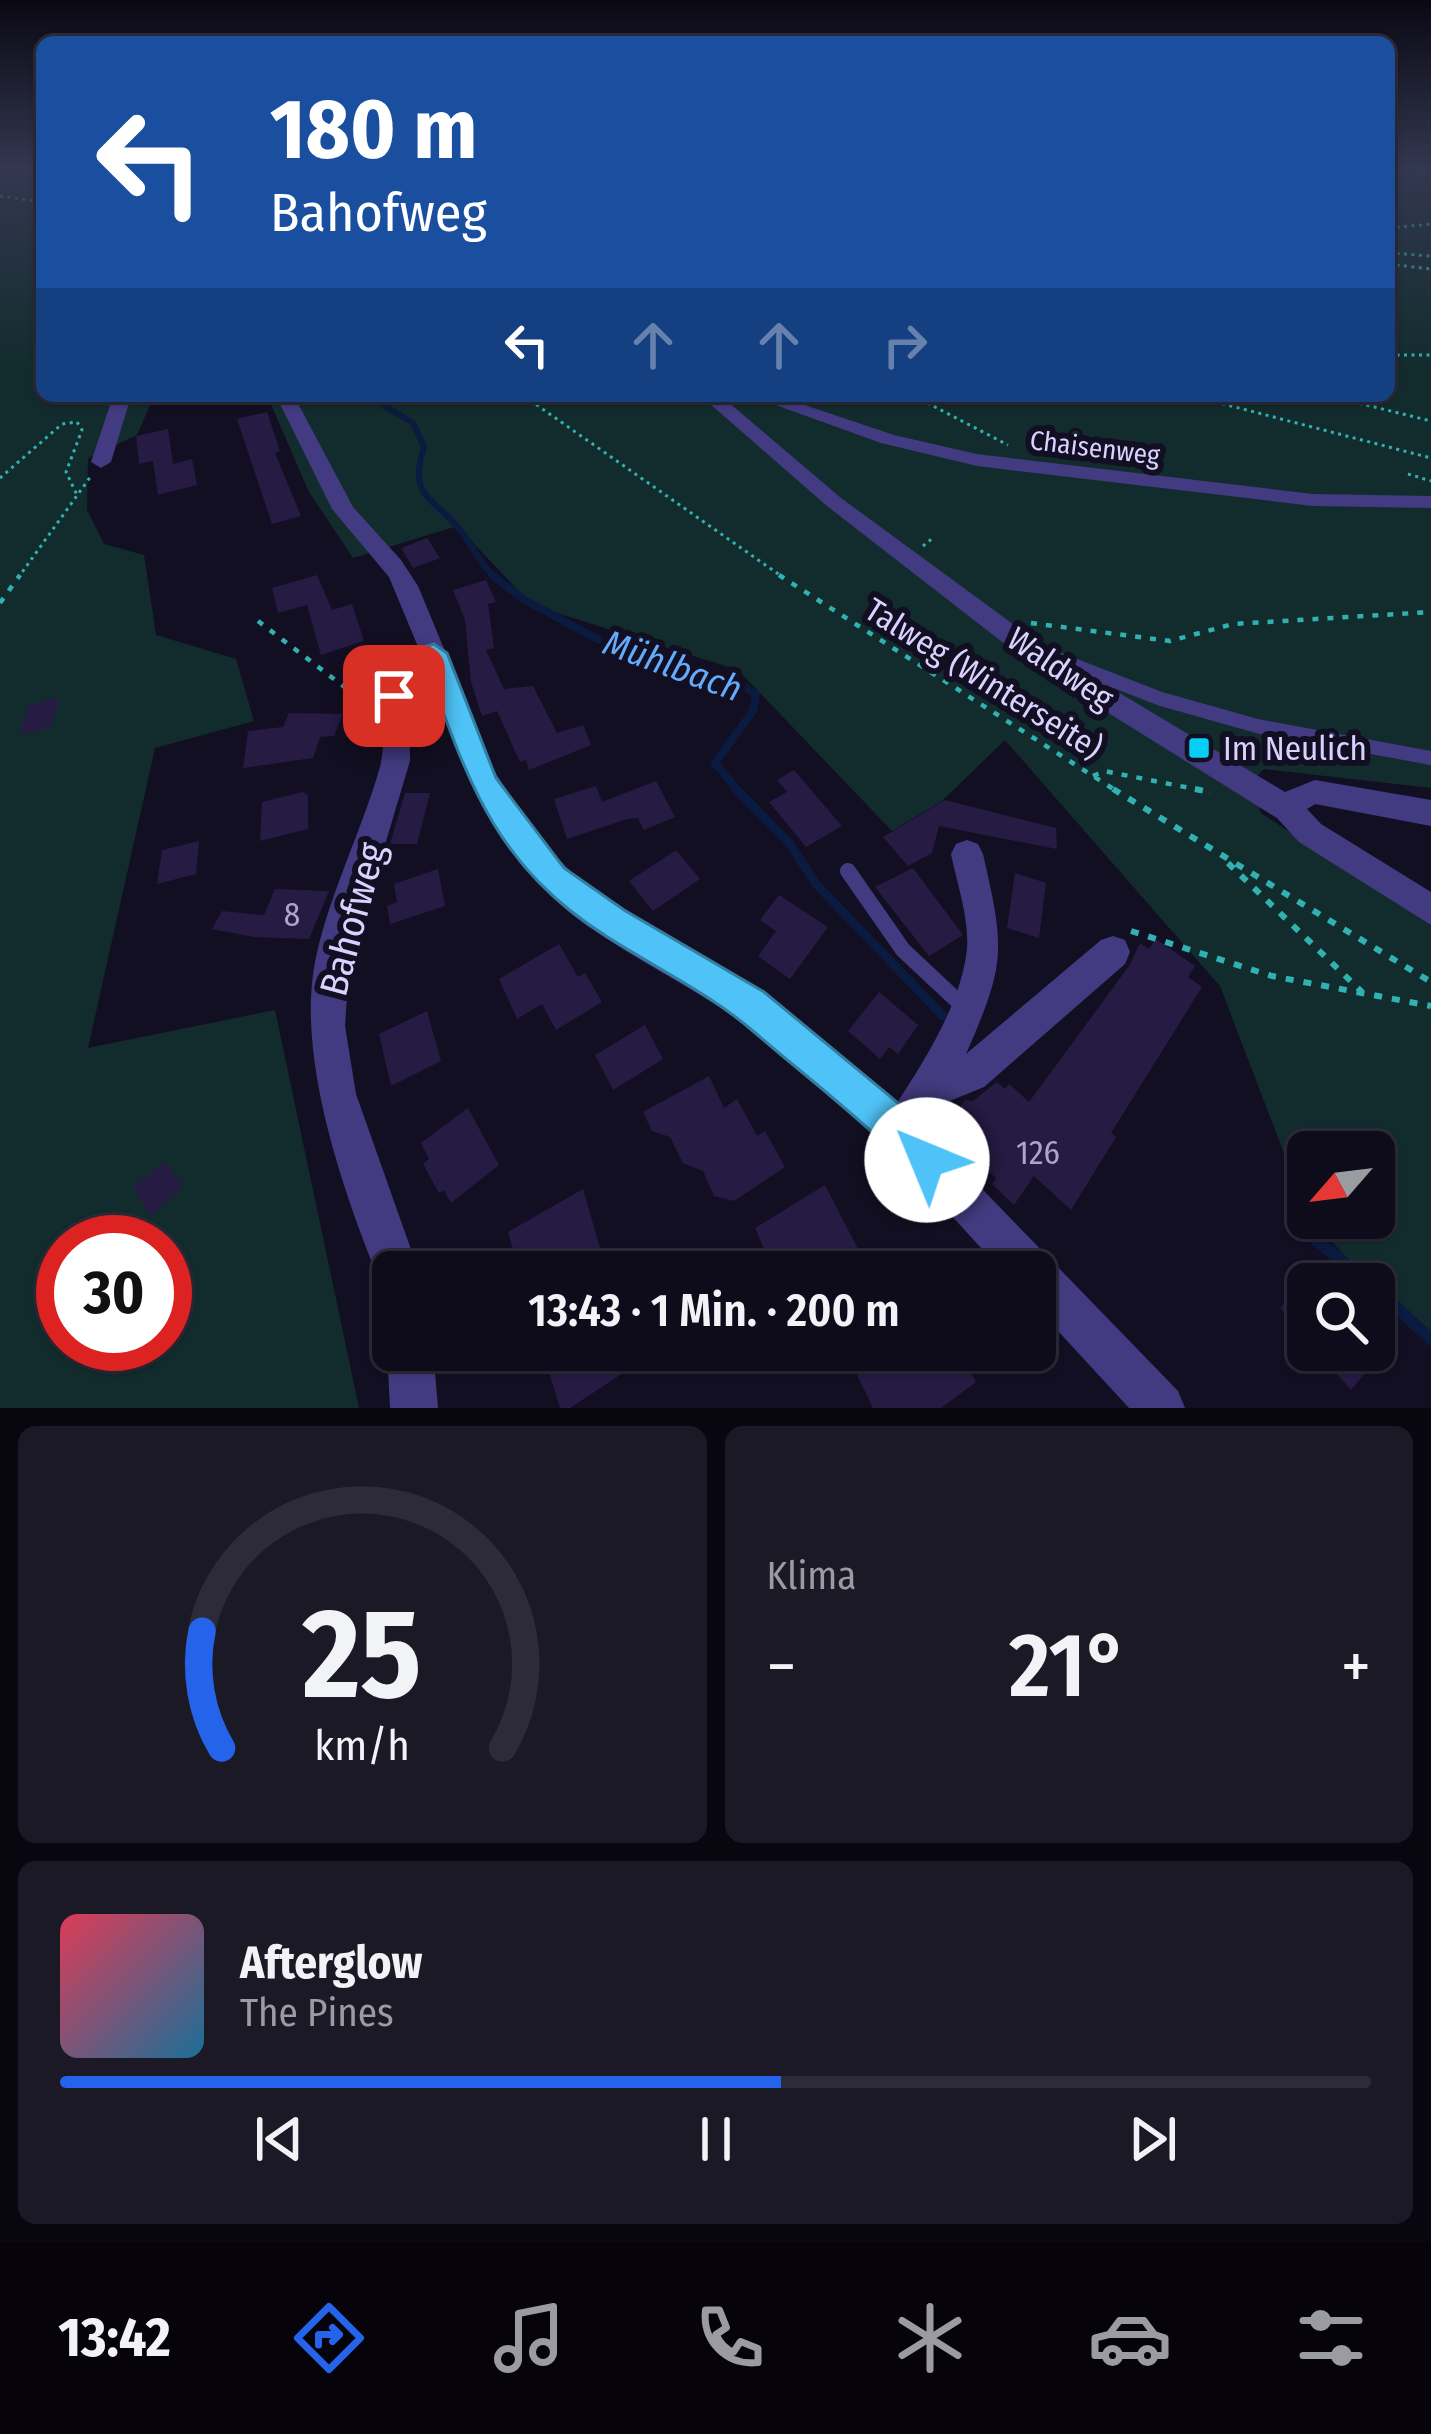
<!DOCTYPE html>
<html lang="de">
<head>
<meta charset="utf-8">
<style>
  :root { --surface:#0e0b1a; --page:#1c1927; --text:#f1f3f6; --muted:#9b9ba2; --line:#2e2b39; --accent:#2563eb }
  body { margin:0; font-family:"Fira Sans Condensed",sans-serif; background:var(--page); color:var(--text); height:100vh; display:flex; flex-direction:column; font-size:45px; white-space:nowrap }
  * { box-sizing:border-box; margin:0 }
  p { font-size:39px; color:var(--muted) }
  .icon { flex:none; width:66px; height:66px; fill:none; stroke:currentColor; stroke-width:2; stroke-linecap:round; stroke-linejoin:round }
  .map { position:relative; height:1408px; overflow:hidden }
  .sheet { display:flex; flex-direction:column; gap:18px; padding:18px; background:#08060e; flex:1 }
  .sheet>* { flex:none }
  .banner { position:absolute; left:36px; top:36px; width:1359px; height:366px; border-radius:18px; box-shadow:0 3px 9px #0004,0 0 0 3px var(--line); background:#1a4fa0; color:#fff; overflow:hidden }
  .needle { width:78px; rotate:242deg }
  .controls { position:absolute; left:1287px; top:1131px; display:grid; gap:24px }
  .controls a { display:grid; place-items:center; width:108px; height:108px; border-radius:18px; background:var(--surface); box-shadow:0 3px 9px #0004,0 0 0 3px var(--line); font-size:60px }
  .speed { position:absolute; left:36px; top:1215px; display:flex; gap:24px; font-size:60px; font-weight:700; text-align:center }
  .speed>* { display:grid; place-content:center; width:156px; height:156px; border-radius:50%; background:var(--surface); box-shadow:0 3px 9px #0004,0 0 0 3px var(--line); line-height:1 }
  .speed .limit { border:18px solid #d22; background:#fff; color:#111 }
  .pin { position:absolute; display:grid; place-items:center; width:102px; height:102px; color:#fff; margin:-51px; border-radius:24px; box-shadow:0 6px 18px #0006 }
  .me { position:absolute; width:132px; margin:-66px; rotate:315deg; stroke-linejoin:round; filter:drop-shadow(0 0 9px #0008) }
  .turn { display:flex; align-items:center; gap:42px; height:252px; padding:0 36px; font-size:54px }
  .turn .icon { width:156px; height:156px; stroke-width:2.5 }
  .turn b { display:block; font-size:84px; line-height:102px }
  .lanes { display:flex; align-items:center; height:114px; padding:0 36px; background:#0003; justify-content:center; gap:60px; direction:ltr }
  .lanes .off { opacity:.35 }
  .big { font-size:90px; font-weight:600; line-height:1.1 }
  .sheet .tile { flex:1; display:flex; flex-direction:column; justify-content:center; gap:18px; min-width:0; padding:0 42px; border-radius:18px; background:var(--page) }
  .sheet .dial { align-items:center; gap:0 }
  .dial svg { height:312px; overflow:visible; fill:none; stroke:var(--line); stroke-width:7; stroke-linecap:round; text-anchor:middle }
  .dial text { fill:var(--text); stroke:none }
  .song { display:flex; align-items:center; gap:36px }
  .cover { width:144px; height:144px; border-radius:18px; background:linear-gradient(135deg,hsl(350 70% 55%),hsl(200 70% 35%)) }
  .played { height:12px; border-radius:6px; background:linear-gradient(90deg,var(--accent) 55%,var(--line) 55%) }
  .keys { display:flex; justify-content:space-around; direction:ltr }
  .heat { display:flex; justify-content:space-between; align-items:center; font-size:66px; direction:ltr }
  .sheet .tiles { flex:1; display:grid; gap:18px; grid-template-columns:1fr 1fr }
  .tile:last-child { grid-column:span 2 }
  .trip { position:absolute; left:372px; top:1251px; width:684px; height:120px; border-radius:18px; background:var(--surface); box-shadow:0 3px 9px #0004,0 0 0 3px var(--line); font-weight:600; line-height:120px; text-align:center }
  .menu { display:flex; height:192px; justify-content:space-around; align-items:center; background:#06040a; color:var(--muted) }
  .menu .icon { width:84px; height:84px }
  .menu .selected { color:var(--accent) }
  .menu b { font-size:54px; color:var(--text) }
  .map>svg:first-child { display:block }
  .green { fill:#122c2d; fill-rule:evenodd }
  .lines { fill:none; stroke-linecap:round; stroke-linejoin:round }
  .stream-far5 { stroke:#0b1b3f; stroke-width:3 }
  .stream-far4 { stroke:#0b1b3f; stroke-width:4.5 }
  .stream-far3 { stroke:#0b1b3f; stroke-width:6 }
  .stream-far2 { stroke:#0b1b3f; stroke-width:8 }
  .stream-far1 { stroke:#0b1b3f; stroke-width:9 }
  .stream { stroke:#0b1b3f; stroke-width:12 }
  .building { fill:#261b43 }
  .path-far2 { stroke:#32b1b2; stroke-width:3; stroke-dasharray:3 4.5; stroke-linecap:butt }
  .path-far1 { stroke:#32b1b2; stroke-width:4.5; stroke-dasharray:6 9; stroke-linecap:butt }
  .path { stroke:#32b1b2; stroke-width:6; stroke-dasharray:8 10; stroke-linecap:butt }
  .service-far1 { stroke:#423b81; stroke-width:14 }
  .service { stroke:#423b81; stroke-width:16 }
  .minor { fill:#423b81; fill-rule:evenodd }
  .route { fill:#4fc3f7; stroke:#337fa1; stroke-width:3 }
  .poi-dot { fill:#07cef5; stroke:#130f23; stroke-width:4.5 }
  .labels { text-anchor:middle; stroke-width:12; stroke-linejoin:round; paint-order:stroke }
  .far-street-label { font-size:27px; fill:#dad2fe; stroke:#130f23 }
  .street-label { font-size:33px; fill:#dad2fe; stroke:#130f23 }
  .poi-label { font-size:33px; fill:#dad2fe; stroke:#130f23; text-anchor:start }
  .near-number-label { font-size:33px; fill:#ada4cf }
  .water-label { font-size:36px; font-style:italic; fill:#63abfb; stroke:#130f23 }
  .near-street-label { font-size:39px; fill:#dad2fe; stroke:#130f23 }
</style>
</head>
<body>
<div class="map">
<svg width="1431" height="1408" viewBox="0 0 1431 1408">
  <rect width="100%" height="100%" fill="#130f23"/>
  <path class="green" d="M0 170H42V396H154L137 435 88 458 87 510 104 544 144 555 156 635 236 659 254 721 155 748 88 1048 275 1010 359 1408H0ZM63 1242H165V1344H63Z
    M1389 170H1431V788L1264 769 1251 782 1261 813 1431 925V1346L1309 1218H1374V1152H1308V1216L1220 986 1005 740 942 801 892 831 738 670 532 605 457 526 353 558 309 492 270 402 262 396H1389Z"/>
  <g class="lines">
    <path class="stream-far5" d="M0 177 31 176 42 181"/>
    <path class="stream-far4" d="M368 396 390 409"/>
    <path class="stream-far3" d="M385 406 413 423 424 447C407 499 435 497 460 530 473 546 480 565 496 578"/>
    <path class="stream-far2" d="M492 575 523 599 603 642 662 654 700 673 727 677 756 694 753 711 715 763 739 792"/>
    <path class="stream-far1" d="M736 789 789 843 816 884 943 1016"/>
    <path class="stream" d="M1310 1235 1370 1284
      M1374 1287 1431 1339"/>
  </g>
  <path class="building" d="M267 412 280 451 275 453 301 516 272 524 237 419Z
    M168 429 173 464 192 459 197 485 158 495 153 461 139 464 136 436Z
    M427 538 440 558 413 568 401 548Z
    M317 575 332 610 352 604 364 641 321 655 307 605 278 613 272 588Z
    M486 580 496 602 488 604 494 648 486 650 504 689 533 686 557 733 583 725 591 745 529 770 526 760 520 762 497 711 482 716 471 682 465 620 453 590Z
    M59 698 52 727 20 735 28 705Z
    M289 713 343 714 334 736 320 737 313 758 243 768 248 731 283 727Z
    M794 770 842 826 806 847 769 802 787 792 777 780Z
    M656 781 675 817 644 830 638 818 627 819 567 839 554 799 596 786 602 802Z
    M302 792 308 795V829L260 841 262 802Z
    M405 793H430L417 844H390Z
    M945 800 1056 828 1057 849 939 826 932 853 908 866 883 837Z
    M199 841 196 874 157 884 162 850Z
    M676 850 700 879 653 911 629 881Z
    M913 868 963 935 929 956 875 887Z
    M438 869 445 906 390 924 387 906 397 902 394 884Z
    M1015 873 1046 883 1039 938 1007 928Z
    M275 889 329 891 309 939 254 937 212 929 222 911 264 915Z
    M779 895 828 927 790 979 758 956 776 931 760 920Z
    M1156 939 1195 966 1188 977 1202 987 1111 1133 1116 1137 1071 1210 1034 1176 1014 1205 992 1184 996 1178 944 1128 965 1100 973 1101 997 1082 1005 1089 1009 1084 1029 1102 1129 966 1140 943 1149 949Z
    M559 944 578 977 585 973 602 1002 556 1030 542 1004 517 1019 499 979Z
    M879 992 918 1025 898 1054 889 1047 880 1059 848 1031Z
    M427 1011 441 1061 391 1086 379 1034Z
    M645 1025 663 1059 613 1090 595 1055Z
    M709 1076 724 1108 737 1099 757 1136 765 1131 785 1167 734 1201 714 1196 703 1171 683 1163 670 1137 652 1131 643 1112Z
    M468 1108 499 1165 451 1203 444 1190 439 1193 423 1164 429 1159 421 1143Z
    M165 1161 183 1187 151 1216 133 1188Z
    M825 1185 870 1272H774L755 1228Z
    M583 1189 607 1272H519L508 1232Z
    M1308 1276V1340L1280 1308Z
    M542 1350H658L570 1408H560Z
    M845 1350H958L976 1382 941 1408H873Z
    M1316 1350H1384L1351 1390Z"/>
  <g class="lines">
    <path class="path-far2" d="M1408 170 1431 176
      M1389 183 1391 170
      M0 196 42 202
      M1389 228 1431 224
      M1389 253 1431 256
      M1389 264 1431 269
      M1389 355H1431
      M524 396 784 578
      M914 396 1008 445
      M1193 396 1431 458
      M1330 396 1431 421
      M1408 474 1431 481
      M0 478 62 424 77 422 82 430 66 472 77 495
      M923 546 934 537
      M18 578 91 476"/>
    <path class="path-far1" d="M779 575 1118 792
      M0 603 20 575
      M258 621 372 708
      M1031 623 1170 641 1233 624 1431 612
      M1093 776 1104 771 1210 792"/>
    <path class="path" d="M1113 789 1431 982
      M1195 789 1210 792
      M1228 863 1362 992
      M1131 931 1272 976 1431 1006"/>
    <path class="service-far1" d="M1058 659 1161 699 1257 726 1431 758"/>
    <path class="service" d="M848 871 903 950 965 1008"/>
    <path class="minor" d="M113 396H131L111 462 101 468 91 462Z
      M276 396H294L353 507 401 560 418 586 495 772 535 835 584 885 762 991 897 1103C926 1058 962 1002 967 948 969 917 957 884 951 854L956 844 967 840 978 844 983 854C1005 950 1006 963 966 1054L1101 940 1113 936 1125 940 1130 952 1125 964 984 1087 940 1105 925 1130 1178 1391 1185 1408H1129L1035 1306V1272H1003C932 1194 860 1115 777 1048 717 999 648 968 586 925 498 863 460 763 426 666L409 681 410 761 349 965 345 1026 356 1094 419 1272H393V1292L382 1287C345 1198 298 1064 314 968 326 900 361 834 380 767 392 721 359 670 419 649L389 577 332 509Z
      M701 396H721L841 498 1051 652 1285 792 1315 780 1431 800V826L1315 804 1307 809 1321 824 1431 892V925L1299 842 1277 818 1033 666 827 506Z
      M751 396H778L894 435 977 454 1313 494 1431 496V508L1313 506 977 466 881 443Z
      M393 1336V1350H433L438 1408H390L387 1350Z"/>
  </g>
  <linearGradient id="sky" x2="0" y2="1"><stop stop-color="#0a0813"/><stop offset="0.46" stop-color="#333750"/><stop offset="1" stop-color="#333750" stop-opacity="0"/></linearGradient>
  <rect width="1431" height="367" fill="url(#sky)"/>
  <path class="route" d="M434 644 447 653 496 778 564 868 624 910 764 992 915 1117 941 1145 947 1160 941 1174 927 1180C908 1172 900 1158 886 1145 844 1105 797 1069 753 1031 709 993 654 967 606 936 496 866 469 784 427 668L409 679 404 703H385C370 669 406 652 434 644Z"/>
  <rect class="poi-dot" x="1187" y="736" width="24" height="24" rx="6"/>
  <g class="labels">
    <g class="far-street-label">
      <text transform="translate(1095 448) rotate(7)" y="9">Chaisenweg</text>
    </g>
    <g class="street-label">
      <text transform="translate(1061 668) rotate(34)" y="12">Waldweg</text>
      <text transform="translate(984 678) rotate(32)" y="12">Talweg (Winterseite)</text>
    </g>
    <g class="poi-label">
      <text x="1223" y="760">Im Neulich</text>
    </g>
    <g class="near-number-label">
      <text x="292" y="926">8</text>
      <text x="1038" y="1164">126</text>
    </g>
    <g class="water-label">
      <text transform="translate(673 665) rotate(20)" y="13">Mühlbach</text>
    </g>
    <g class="near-street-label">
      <text transform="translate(352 919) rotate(-75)" y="14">Bahofweg</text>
    </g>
  </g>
</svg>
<div class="controls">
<a><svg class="needle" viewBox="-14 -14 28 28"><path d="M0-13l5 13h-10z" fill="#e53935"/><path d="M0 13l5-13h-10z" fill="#9b9ba2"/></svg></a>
<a><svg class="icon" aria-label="search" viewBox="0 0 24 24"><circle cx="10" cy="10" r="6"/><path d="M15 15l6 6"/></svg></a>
</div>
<div class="speed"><div class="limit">30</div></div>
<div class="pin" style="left:394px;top:696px;background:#d93025"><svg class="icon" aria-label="arrive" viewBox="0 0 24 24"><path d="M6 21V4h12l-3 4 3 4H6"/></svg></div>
<svg class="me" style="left:927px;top:1160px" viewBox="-20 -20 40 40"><circle r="19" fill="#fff"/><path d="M0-13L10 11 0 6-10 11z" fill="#4fc3f7"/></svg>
<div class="trip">13:43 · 1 Min. · 200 m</div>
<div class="banner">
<div class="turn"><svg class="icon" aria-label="left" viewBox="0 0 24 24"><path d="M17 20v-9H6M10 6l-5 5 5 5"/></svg><div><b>180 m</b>Bahofweg</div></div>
<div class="lanes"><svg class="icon" aria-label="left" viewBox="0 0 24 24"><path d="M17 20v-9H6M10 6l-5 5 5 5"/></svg><svg class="icon off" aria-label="ahead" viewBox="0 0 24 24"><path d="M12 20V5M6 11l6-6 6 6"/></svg><svg class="icon off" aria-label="ahead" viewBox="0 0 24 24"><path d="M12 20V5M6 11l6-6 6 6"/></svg><svg class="icon off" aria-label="right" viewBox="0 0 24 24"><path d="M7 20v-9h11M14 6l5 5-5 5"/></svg></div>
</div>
</div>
<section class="sheet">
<div class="tiles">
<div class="tile dial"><svg viewBox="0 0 100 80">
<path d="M14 69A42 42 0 1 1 86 69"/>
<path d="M14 69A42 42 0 0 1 9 39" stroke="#2563eb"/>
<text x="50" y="56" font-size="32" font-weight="700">25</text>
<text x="50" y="72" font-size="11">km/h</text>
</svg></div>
<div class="tile"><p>Klima</p>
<div class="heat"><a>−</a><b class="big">21°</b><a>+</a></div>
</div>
<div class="tile">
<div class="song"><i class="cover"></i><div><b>Afterglow</b><p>The Pines</p></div></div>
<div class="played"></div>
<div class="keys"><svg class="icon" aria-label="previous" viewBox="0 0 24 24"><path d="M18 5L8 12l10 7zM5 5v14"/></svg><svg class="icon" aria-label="pause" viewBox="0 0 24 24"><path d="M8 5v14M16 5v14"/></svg><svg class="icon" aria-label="next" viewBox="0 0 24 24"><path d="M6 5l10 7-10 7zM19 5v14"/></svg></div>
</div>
</div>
</section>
<nav class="menu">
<b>13:42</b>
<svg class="icon selected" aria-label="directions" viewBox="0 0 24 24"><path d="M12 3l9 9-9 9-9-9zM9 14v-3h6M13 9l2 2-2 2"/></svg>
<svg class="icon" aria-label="music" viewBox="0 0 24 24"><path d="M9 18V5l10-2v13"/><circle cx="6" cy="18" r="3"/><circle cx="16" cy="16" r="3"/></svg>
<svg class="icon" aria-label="phone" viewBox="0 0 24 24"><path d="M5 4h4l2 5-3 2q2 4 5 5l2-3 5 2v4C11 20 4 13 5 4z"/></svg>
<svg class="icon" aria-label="climate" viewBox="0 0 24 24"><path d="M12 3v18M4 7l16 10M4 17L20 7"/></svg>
<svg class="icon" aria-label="car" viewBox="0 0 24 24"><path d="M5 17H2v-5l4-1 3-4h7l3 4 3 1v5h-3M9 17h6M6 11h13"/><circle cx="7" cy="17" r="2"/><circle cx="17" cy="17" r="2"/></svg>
<svg class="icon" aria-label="filters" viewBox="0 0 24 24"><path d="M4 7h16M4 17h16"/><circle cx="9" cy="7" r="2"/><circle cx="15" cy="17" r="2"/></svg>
</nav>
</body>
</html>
